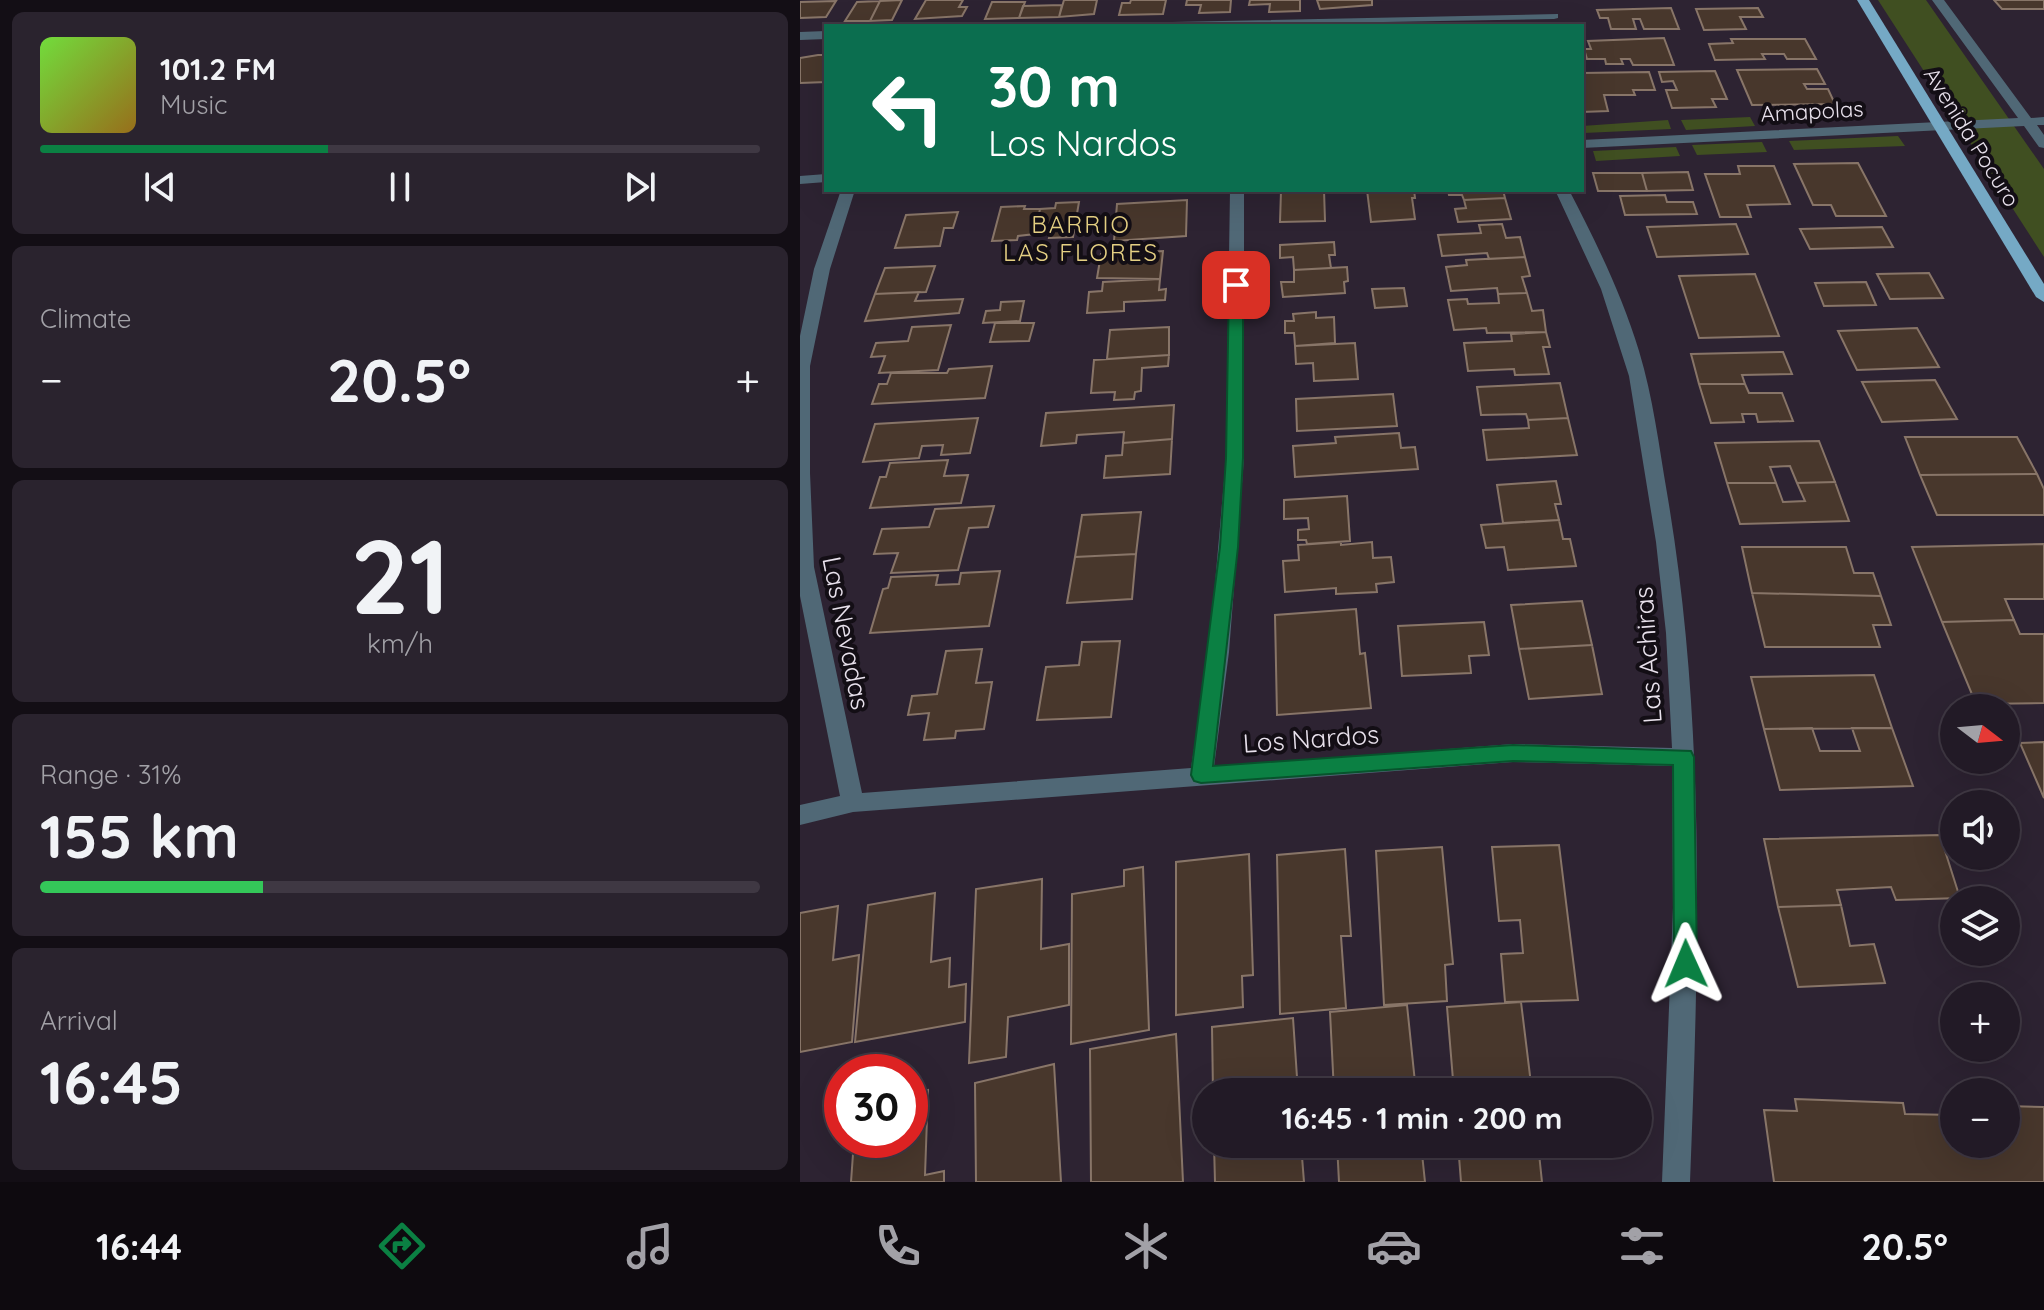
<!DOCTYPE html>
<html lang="en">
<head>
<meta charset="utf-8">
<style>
  :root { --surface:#221a26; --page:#2a232e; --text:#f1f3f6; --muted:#a2a1a7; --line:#3f3843; --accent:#0b8043 }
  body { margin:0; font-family:Quicksand,sans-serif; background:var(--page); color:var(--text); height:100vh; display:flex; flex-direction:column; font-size:30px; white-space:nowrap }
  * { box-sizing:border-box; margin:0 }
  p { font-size:26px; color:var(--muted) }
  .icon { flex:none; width:44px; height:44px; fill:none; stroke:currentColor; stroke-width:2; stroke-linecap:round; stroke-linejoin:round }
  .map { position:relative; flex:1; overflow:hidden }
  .side { display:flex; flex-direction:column; gap:12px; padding:12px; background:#130e15; width:800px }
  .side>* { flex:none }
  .top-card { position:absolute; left:24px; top:24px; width:760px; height:168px; border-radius:0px; box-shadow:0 8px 32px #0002,0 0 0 2px var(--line); background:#0b6e4f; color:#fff; overflow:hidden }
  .needle { width:52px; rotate:106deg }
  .fabs { position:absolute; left:1140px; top:694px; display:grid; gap:16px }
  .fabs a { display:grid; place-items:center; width:80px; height:80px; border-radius:50%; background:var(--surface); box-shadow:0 8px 32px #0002,0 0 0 2px var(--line); font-size:40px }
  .speed { position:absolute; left:24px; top:1054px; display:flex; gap:16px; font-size:40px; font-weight:700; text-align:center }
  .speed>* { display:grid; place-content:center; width:104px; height:104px; border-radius:50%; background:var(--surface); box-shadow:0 8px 32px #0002,0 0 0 2px var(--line); line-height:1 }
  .speed .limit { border:12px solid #d22; background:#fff; color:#111 }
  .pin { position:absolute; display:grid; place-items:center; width:68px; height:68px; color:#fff; margin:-34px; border-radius:16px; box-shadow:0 4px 12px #0006 }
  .me { position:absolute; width:88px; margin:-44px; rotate:359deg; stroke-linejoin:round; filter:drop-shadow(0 0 6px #0008) }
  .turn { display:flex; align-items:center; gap:28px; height:168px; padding:0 32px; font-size:36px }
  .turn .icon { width:104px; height:104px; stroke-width:2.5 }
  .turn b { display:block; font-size:56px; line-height:68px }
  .big { font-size:60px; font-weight:700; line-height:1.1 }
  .side .card { flex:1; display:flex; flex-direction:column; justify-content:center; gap:12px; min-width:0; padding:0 28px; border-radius:12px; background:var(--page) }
  .side .dial { align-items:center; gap:0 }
  .dial b { font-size:104px; line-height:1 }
  .song { display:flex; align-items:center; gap:24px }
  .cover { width:96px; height:96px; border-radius:12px; background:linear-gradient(135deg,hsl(100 70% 55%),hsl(40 70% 35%)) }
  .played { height:8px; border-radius:4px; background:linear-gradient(90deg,var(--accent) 40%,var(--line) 40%) }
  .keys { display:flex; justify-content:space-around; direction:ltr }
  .heat { display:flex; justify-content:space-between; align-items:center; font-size:44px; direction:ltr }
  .charge { height:12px; border-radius:6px; background:linear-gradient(90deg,#34c759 31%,var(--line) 0) }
  .trip { position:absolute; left:392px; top:1078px; width:460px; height:80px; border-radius:40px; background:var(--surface); box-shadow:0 8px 32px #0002,0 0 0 2px var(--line); font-weight:700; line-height:80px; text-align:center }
  .tab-bar { display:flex; height:128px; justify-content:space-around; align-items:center; background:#0e0a0f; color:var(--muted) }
  .tab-bar .icon { width:56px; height:56px }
  .tab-bar .on { color:var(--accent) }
  .tab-bar b { font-size:36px; color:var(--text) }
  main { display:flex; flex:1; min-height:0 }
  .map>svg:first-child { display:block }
  .green { fill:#404f21 }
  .building { fill:#48372c; stroke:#887568; stroke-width:2 }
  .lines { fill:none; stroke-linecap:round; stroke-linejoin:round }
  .minor { fill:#506876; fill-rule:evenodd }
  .major { fill:#75a9c5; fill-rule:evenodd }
  .route { fill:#0b8043; stroke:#07532c; stroke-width:2 }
  .labels { text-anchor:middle; stroke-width:8; stroke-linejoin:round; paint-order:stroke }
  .far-street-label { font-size:22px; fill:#e8e1ec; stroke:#130e15 }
  .far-neighbourhood-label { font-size:24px; letter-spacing:2px; fill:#e5d083; stroke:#130e15 }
  .street-label { font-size:26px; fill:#e8e1ec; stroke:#130e15 }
</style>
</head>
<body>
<main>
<section class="side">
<div class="card">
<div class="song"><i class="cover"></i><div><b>101.2 FM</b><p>Music</p></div></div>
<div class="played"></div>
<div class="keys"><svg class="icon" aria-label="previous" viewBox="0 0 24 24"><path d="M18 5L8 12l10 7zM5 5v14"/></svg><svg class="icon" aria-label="pause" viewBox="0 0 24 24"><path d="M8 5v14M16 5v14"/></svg><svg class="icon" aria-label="next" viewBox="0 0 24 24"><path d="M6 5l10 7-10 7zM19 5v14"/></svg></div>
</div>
<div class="card"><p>Climate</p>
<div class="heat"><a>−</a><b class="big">20.5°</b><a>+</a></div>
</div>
<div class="card dial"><b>21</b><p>km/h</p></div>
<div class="card"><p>Range · 31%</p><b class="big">155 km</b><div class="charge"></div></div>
<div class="card"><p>Arrival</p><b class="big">16:45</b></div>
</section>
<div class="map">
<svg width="1244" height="1182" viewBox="0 0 1244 1182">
  <rect width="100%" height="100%" fill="#2d2332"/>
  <path class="green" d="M1078 0H1126L1244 169V257Z
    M950 117 955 126 886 130 881 120Z
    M868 120 871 129 784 133 782 126Z
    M1098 136 1105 146 994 150 989 141Z
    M962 142 967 152 897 155 892 145Z
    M876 147 880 156 796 161 793 151Z"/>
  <path class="building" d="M102 0 92 20 70 21 80 1Z
    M126 0H163L159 7H167L162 16 115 19Z
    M264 0H297L294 14 259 17Z
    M331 0H366L363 14 319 15 322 3H330Z
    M387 0H431L430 12 399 13 401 5H386Z
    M450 0H500V11L469 12 470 4 449 5Z
    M517 0H572V5L520 9Z
    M1194 0H1244V9H1202Z
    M36 1 26 17 0 18V2Z
    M80 1 70 21H45L57 2Z
    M192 2H225L219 18 185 19Z
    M262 5 259 17 219 18 223 6Z
    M871 8 879 29H844L840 19H833L836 29H811L808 18H800L797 10Z
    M958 8 963 17H940L946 29 904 30 896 9Z
    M864 38 874 65H833L830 59H821L823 64H806L805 59H787L784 49H791L788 41Z
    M931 39H1005L1016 59H987L984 54H962L965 59 915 60 909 44 933 43Z
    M18 55H26V82L0 83V58Z
    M1017 69 1025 84H1004L1007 89H1028L1035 104 952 105 937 70Z
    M915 71 927 99H912L916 107 872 108 866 90H877L873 81 862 82 859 72Z
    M849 72 855 90H833L835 95H804L808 111 782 112V73Z
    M1058 163 1086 216H1036L1031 205H1013L994 164Z
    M938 166H974L990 204 947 205 951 217H920L905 174H940Z
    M888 172 893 190 847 191 842 173Z
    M793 173H842L847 191H798Z
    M524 190 525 221 480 222 481 191Z
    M567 190H614L615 198H612L615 219 571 222Z
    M648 190H703L705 198 664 200 662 195H649Z
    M865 195 867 202H893L897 214 825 215 820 196Z
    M705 198 711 219 658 222 655 209 666 208 664 200Z
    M387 200 386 236 314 241 317 204Z
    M279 202 273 237 249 238 250 234H235L240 209 255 208 256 203Z
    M225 206 224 209H240L235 234 218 236 217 240 192 241 201 207Z
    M158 212 153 228H144L140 246 95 248 106 215Z
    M702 224 706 238 720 237 725 257 689 259 687 253 642 256 638 235 681 233 679 225Z
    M936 224 948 254 857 257 847 227Z
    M1082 227 1093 247 1010 249 1000 229Z
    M534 242 535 255H529L531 268 494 270 493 257 480 258V245Z
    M363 251 360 279 297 278 301 254Z
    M725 257 730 276 722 277 727 293 698 294 697 288 651 291 646 267 667 265 666 260Z
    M135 266 126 292 75 294 85 268Z
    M547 267 548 281 544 282 545 293 483 297 481 282H494V270Z
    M1129 273 1143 298 1090 299 1077 274Z
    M955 274 979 336 899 338 879 276Z
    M360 279 359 290 366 289 365 300 324 302V311L287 313 289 292 302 291 303 282Z
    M1066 282 1076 305 1024 306 1015 283Z
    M604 288 607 306 575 308 572 289Z
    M119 292 115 301 163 299 159 313 65 321 75 294Z
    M727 293 732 311 743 310 746 332 687 333 686 328 654 330 648 300 667 299 668 304 699 303 698 294Z
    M224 301 220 321 183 323 186 311 200 310 201 302Z
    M516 312V318L534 317 535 343 495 346 494 333H485V321H494L493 314Z
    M195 323H234L229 341 190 342Z
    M151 325 138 370 79 373 85 356 71 357 76 343 108 341 112 327Z
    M369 327V355L307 359 310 330Z
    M1117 328 1139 367 1057 370 1038 331Z
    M746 332 750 347H743L749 374 715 375 714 369 668 371 664 343 712 341 711 334Z
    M555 343 558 379 514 381 513 363 496 364 495 346Z
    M983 352 992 374 942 375 945 384H899L891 354Z
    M369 355 368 366 342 368 341 391 335 392 334 399 314 400 315 392 291 393 294 360Z
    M192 366 185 398 72 404 79 384H87L91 373H147L149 369Z
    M1135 380 1157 419 1082 422 1062 382Z
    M760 383 768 418 728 420 726 414 681 415 677 387Z
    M899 384H945L949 393H982L993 421 958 422 956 414H942L944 422 911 423Z
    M593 394 597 426 497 431 496 399Z
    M374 405 372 439 323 443 324 432 277 435 276 443 241 446 246 413Z
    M178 418 170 453 141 455 143 445 122 446 119 458 63 462 75 424Z
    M768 418 777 455 687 460 683 430 729 428 728 420Z
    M599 433 601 448 615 447 618 469 495 477 493 446 536 443 535 437Z
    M1105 437H1217L1237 474 1120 475Z
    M372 439 370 474 304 478 306 456 322 455 323 443Z
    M1019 441 1035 482 997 483 990 466 970 467 976 483H927L915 443Z
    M148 460 144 476 168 475 161 503 70 508 80 477H86L90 463Z
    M1237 474 1244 489V515H1137L1120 475Z
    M756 481 761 504H755L759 520 703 523 697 485Z
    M1035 482 1049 521 940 524 927 483H976L983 502 1005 501 997 483Z
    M547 496 550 541 507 544 506 540H498V530L509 529 508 518 484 519V500Z
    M194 506 188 527 169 528 158 570 91 573 98 553 74 554 82 529 129 527 135 509Z
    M341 512 336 554 275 557 282 515Z
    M759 520 763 539H770L776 566 708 570 704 547 686 548 681 525Z
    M541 542V545L572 542 573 558 591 557 594 582 576 584 577 592 536 594V588L485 592 483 561 499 560 498 545Z
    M1244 544V599H1205L1214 620 1142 622 1112 547Z
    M942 547H1046L1054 573H1073L1081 596 952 593Z
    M336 554 332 599 267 603 275 557Z
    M200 571 189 626 70 633 83 589 88 588 91 577 138 575 136 585 159 584 161 573Z
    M952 593 1081 596 1091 625H1073L1080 647H965Z
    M782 601 792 645 719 649 711 605Z
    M556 609 560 654 565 653 571 708 477 715 475 615Z
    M1214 620 1220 634H1244V703L1176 704 1142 622Z
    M684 622 689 655 669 656 671 673 602 676 598 626Z
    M320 641 311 717 237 720 246 667 279 665 282 642Z
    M792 645 802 694 729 699 719 649Z
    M182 649 176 683 192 682 184 729 156 731 155 738 124 740 129 713 108 715 112 696 137 694 146 651Z
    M1074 675 1092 728 964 729 951 677Z
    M1012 728 1020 751H1060L1052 728H1092L1113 786 980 790 964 729Z
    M1244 742V798L1220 743Z
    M1140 835 1160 898 1096 900 1091 887 1037 890 1041 905 978 907 964 839Z
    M759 845 778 1000 705 1002 701 954 723 953 720 920 699 921 692 847Z
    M642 847 653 964 645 965 647 1001 584 1005 576 851Z
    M545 849 551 936H541L546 1008 480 1014 477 855Z
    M449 854 453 975 442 976 443 1007 376 1015V862Z
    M343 867 349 1030 271 1044 272 894 324 886V870Z
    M242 879 241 949 269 944V1005L208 1017 206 1057 169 1063 176 889Z
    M135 893 131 962 150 958 149 987 166 984 165 1022 55 1042 68 905Z
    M1041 905 1050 946 1074 944 1085 983 998 987 978 907Z
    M38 906 33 960 59 955 52 1042 0 1052V913Z
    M721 1002 732 1092H654L647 1007Z
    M607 1005 616 1092H534L530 1012Z
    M493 1018 498 1092H413L412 1027Z
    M376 1034 383 1182H291L290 1049Z
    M254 1064 261 1182H176L175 1083Z
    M128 1090 125 1175 144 1171V1182H51L54 1140H110V1094Z
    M995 1099 1103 1103 1105 1114 1154 1115V1144H1206V1106L1244 1107V1182H974L964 1110 997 1111Z
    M414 1144H501L504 1182H415Z
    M537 1144H621L625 1182H539Z
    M658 1144H738L742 1182H661Z"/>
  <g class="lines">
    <path class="minor" d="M1132 0H1144L1231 118 1244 117V125H1237L1244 135V148L1239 147 1224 126 782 148V140L1218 118Z
      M758 14V18L754 19 366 26 372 22Z
      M26 31V39L0 40V32Z
      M26 174V182L0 184V176Z
      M41 190H55L30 269 10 366V473L14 567 62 793 391 768 409 652 426 458 430 190H444V458L429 652 414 767 713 744 872 748 866 633 856 542 829 376 801 289 755 190H769C796 242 822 295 839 351 853 397 859 446 867 493 906 721 899 952 890 1182H862L873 908 872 766 713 762 53 812 0 825V805L40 796 0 596V336L14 269Z"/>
    <path class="major" d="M1057 0H1069L1244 284V302L1236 297Z"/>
  </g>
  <path class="route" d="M436 281 443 285V458L438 547 413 766 713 745 891 751 894 757 897 964 894 972 886 975 877 972 874 964 873 765 713 761 401 783 394 781 391 775 420 547 426 458 429 285Z"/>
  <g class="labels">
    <g class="far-street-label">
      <text transform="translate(1012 111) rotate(-3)" y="8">Amapolas</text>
      <text transform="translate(1172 137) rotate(58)" y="8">Avenida Pocuro</text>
    </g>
    <g class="far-neighbourhood-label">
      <text x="281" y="233">BARRIO<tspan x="281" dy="28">LAS FLORES</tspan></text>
    </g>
    <g class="street-label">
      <text transform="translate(46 633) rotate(79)" y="9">Las Nevadas</text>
      <text transform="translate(848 655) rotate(-94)" y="9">Las Achiras</text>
      <text transform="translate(511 739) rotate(-4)" y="9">Los Nardos</text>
    </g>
  </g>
</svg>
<div class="fabs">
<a><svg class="needle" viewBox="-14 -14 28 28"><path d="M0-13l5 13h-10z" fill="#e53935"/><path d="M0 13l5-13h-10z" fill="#a2a1a7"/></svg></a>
<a><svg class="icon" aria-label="sound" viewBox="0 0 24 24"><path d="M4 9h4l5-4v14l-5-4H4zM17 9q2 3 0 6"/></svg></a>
<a><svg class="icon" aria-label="layers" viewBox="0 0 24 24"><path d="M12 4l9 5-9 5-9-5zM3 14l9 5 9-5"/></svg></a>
<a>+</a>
<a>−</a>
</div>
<div class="speed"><div class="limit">30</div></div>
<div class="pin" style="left:436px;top:285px;background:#d93025"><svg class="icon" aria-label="arrive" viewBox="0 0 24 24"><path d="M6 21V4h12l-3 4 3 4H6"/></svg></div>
<svg class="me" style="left:886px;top:964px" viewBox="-20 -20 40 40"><path d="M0-17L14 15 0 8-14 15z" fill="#0b8043" stroke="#fff" stroke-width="4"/></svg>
<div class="trip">16:45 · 1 min · 200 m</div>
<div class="top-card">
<div class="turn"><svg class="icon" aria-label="left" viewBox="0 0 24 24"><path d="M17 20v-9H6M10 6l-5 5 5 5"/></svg><div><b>30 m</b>Los Nardos</div></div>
</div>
</div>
</main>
<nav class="tab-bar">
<b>16:44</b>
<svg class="icon on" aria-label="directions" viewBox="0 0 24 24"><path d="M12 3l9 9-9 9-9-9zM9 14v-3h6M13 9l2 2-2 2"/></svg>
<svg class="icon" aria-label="music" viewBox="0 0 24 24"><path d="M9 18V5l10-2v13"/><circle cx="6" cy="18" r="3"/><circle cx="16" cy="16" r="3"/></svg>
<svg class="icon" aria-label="phone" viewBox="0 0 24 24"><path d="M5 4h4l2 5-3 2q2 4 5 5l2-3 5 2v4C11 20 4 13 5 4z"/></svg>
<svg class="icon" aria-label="climate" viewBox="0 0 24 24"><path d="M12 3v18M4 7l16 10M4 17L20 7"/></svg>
<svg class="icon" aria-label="car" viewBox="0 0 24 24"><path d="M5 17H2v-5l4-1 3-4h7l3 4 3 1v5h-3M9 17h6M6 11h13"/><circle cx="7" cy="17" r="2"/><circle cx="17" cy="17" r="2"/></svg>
<svg class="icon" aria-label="filters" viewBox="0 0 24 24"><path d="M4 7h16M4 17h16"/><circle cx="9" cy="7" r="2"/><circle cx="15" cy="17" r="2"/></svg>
<b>20.5°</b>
</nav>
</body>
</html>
